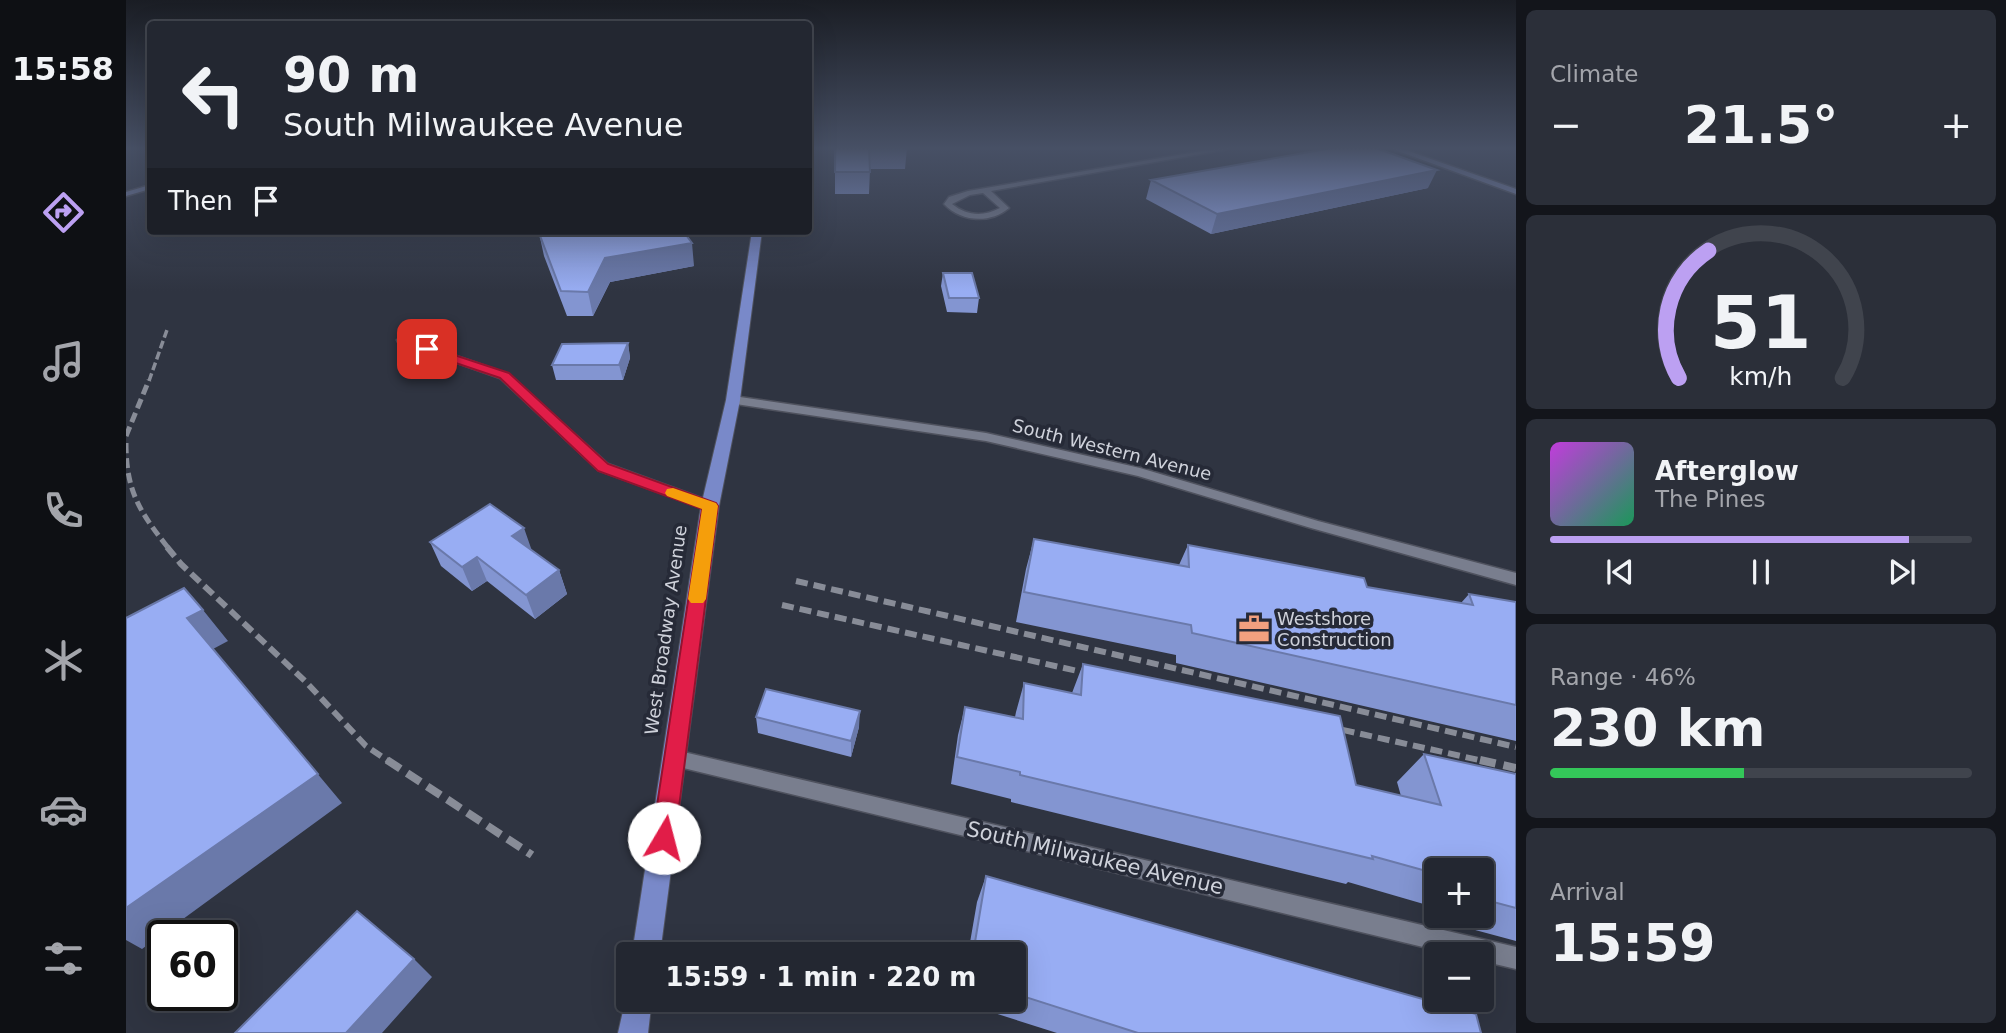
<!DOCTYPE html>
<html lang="en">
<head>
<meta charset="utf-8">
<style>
  :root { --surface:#232731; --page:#2b2f39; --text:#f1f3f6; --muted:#a3a5ab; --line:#40444d; --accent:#bca0f2 }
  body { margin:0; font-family:"DejaVu Sans",sans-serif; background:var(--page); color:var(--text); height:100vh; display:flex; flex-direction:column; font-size:26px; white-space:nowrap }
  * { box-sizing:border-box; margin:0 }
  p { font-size:23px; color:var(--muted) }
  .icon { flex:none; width:38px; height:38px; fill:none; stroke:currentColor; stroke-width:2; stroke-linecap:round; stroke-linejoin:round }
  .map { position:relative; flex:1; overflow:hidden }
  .drawer { display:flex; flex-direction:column; gap:10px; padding:10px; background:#13151b; width:490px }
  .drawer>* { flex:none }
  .hud { position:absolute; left:21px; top:21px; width:665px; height:214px; border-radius:7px; box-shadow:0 7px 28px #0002,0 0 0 2px var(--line); background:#232731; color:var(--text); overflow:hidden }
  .fabs { position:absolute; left:1298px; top:858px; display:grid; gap:14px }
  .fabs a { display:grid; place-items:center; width:70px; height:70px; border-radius:7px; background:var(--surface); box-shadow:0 7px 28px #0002,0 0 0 2px var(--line); font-size:35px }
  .speed { position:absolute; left:21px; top:920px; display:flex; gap:14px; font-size:35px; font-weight:700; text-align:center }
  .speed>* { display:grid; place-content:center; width:91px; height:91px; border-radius:50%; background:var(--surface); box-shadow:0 7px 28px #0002,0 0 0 2px var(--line); line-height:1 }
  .speed .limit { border:4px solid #111; border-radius:10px; background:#fff; color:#111 }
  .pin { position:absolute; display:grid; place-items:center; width:60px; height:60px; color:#fff; margin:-30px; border-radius:14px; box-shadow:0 4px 10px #0006 }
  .me { position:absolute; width:77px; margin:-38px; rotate:8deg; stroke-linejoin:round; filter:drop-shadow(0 0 5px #0008) }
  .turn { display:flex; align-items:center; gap:24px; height:147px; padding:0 21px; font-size:32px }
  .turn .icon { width:91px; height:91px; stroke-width:2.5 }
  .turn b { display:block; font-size:49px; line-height:60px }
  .then { display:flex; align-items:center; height:66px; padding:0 21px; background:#0003; gap:14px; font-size:26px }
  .big { font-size:52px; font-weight:800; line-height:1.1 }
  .drawer .widget { flex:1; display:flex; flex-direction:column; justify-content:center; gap:10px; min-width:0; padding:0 24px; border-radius:10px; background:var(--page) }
  .drawer .dial { align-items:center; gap:0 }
  .dial svg { height:182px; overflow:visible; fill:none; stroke:var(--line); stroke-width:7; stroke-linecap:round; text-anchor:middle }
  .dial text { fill:var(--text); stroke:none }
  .song { display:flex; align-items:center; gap:21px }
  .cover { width:84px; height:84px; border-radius:10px; background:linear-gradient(135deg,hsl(290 70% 55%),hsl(150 70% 35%)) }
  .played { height:7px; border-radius:4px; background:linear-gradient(90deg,var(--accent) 85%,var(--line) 85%) }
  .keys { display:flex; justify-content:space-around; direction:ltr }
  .heat { display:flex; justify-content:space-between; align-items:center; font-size:38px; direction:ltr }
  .charge { height:10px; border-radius:5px; background:linear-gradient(90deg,#34c759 46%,var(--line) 0) }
  .trip { position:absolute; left:490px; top:942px; width:410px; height:70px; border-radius:7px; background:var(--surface); box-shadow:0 7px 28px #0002,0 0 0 2px var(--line); font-weight:800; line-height:70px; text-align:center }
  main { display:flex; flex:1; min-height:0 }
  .menu { display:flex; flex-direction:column; width:126px; justify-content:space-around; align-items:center; background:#0e1014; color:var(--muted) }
  .menu .icon { width:49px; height:49px }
  .menu .on { color:var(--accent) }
  .menu b { font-size:32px; color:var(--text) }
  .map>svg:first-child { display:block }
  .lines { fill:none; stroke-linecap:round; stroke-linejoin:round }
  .street-casing { stroke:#4f525e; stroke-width:3 }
  .secondary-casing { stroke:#4f525e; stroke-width:3 }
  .primary-casing { stroke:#4f525e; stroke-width:2 }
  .street { fill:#797e8e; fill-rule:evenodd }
  .secondary { fill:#7984ac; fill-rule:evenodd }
  .primary { fill:#7989c9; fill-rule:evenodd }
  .rail-far3 { stroke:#888c97; stroke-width:3.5; stroke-dasharray:8 3.5; stroke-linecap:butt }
  .rail-far2 { stroke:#888c97; stroke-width:5; stroke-dasharray:10 5; stroke-linecap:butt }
  .rail-far1 { stroke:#888c97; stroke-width:6; stroke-dasharray:12 6; stroke-linecap:butt }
  .rail { stroke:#888c97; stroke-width:8; stroke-dasharray:16 8; stroke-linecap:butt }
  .wall { fill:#8395d1; fill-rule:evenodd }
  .shaded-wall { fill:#6a79aa }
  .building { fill:#98adf3; stroke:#6a79aa; stroke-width:2 }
  .route { fill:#e11d48; stroke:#92132f; stroke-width:2 }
  .slow { fill:#f59e0b }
  .labels { text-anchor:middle; stroke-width:7; stroke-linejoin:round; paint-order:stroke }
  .street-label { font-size:18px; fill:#cfd2db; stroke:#262a37 }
  .poi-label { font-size:18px; fill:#cfd2db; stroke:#262a37; text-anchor:start }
  .near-street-label { font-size:21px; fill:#cfd2db; stroke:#262a37 }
</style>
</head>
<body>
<main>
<nav class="menu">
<b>15:58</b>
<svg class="icon on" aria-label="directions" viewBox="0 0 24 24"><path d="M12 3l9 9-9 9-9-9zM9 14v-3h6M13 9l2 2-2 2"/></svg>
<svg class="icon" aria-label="music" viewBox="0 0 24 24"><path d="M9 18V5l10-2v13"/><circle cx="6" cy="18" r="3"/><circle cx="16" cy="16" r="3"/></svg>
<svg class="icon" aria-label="phone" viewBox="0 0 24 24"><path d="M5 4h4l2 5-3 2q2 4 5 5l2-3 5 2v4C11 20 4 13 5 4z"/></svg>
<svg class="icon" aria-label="climate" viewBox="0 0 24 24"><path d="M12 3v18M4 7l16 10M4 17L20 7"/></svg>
<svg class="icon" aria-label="car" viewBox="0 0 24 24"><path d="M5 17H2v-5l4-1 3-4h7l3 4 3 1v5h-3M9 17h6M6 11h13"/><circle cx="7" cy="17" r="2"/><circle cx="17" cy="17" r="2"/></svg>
<svg class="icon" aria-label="filters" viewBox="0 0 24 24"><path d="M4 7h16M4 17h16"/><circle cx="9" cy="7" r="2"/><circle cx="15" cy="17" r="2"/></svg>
</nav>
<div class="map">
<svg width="1390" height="1033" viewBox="0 0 1390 1033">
  <rect width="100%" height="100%" fill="#2f3441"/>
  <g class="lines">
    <defs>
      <path id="street" d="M1099 147H1114L865 191 883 208C864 224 835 222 818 204L823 197 842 191ZM857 193 874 208C857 217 841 216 826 204L844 195Z
        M276 337 382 374 482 464 589 503 591 506 584 511 579 509 472 470 374 378 272 342 271 340Z
        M607 396 860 433 1014 468 1192 521 1390 573V585L1185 528 1012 476 860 441 603 403V397Z
        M549 750 1390 947V969L1356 961V954H1326L549 766 542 764 540 758 542 752Z"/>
      <path id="secondary" d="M1261 147H1271L1390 189V194Z
        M24 185V189L0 196V192Z"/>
      <path id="primary" d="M626 231H636L614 400 593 506 534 954H506L575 506 600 400Z
        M502 989V999H526L522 1033H492Z"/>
    </defs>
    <use href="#street" class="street-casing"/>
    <use href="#secondary" class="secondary-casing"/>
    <use href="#primary" class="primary-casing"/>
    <use href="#street" class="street"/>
    <use href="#secondary" class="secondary"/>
    <use href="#primary" class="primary"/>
    <path class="rail-far3" d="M23 381 42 327"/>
    <path class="rail-far2" d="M0 436 23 380
      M0 443C0 492 14 512 43 549"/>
    <path class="rail-far1" d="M41 547 55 564 180 682 240 746 264 762
      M670 581 1390 747
      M656 605 974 676
      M1199 726 1362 762"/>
    <path class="rail" d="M261 760 406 855
      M1354 760 1390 768"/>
  </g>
  <path class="wall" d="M709 147H781L779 169H744L743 194H709Z
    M1025 180 1302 188 1085 234 1020 199Z
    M413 233 568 266 484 282 467 316H441L418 256Z
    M817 273 853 298 851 313 821 312 815 286Z
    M502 343 504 358 497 380H430L426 365Z
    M908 539 1053 565 1062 545 1241 587 1335 603 1343 594 1390 602V741L1050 663V655L890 622 900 569Z
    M304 542 406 550 433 570 441 594 409 619 361 581 346 591 315 566Z
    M957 664 1230 785 1275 796 1271 782 1298 754 1390 774V941L1312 920 1308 907 1222 882 1220 884 885 802V799L825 784 832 735 839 707 889 717 890 712 898 683 946 693ZM1311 870H1356V915H1311Z
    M630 717 733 727 725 757 632 733Z
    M860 876 1355 1033H931L834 1002 835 999H887V954H842L851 902Z"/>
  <path class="shaded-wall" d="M1311 170 1302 188 1085 234 1091 214Z
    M566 243 568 266 484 282 467 316 462 292 479 258Z
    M502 343 504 358 497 380 493 365Z
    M398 528 406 551 386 536Z
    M351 557 361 581 346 591 336 567Z
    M433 570 441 594 409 619 400 595Z
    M77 610 102 641 87 649 216 803 16 949 0 940V908L61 618Z
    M734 711 733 727 725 757V741Z
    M288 959 306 977 256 1033H220Z"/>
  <path class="building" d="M709 147H781V148H743L744 172H709Z
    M1212 147H1247L1311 170 1091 214 1025 180Z
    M426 231H557L566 243 479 258 462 292 435 291 413 233Z
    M817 273H846L853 298H823Z
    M502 343 493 365H426L436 344Z
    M364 504 398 528 386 536 433 570 400 595 351 557 336 567 304 542Z
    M908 539 1063 567 1062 545 1238 578 1241 587 1347 605 1343 594 1390 602V705L1066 633 1065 625 898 592Z
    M58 588 77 610 61 618 192 774 0 908V618Z
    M957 664 1214 716 1230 785 1315 805 1298 754 1390 774V908L1356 899V870H1311V874L1246 856 1247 859 894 775V772L831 757 839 707 897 719 898 683 955 695Z
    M640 689 734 711 725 741 630 717Z
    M860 876 1350 1014 1355 1033H1012L887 993V954H847Z
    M231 911 288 959 220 1033H109Z"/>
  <linearGradient id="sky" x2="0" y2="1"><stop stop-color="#1a1d24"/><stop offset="0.51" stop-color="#475065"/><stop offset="1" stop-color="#475065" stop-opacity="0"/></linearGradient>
  <rect width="1390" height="291" fill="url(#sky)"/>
  <path class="route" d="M301 346 383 373 482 464 590 503 592 506 549 838 546 846 538 849 530 846 526 838 576 509 472 471 374 378 297 352V347Z"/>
  <path class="slow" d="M547 488 590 503 592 506 580 599 577 603H565L562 599 576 509 541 496 539 493 541 489Z"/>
  <defs>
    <symbol id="office-bare" viewBox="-9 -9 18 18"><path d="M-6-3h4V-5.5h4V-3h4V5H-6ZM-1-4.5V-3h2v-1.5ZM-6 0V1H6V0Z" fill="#f2a07f" stroke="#262a37" stroke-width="2.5" paint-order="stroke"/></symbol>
  </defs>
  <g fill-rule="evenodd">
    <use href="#office-bare" x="1106" y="607" width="44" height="44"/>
  </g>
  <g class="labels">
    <g class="street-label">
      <text transform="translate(986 450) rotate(14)" y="6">South Western Avenue</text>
      <text transform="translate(540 630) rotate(-82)" y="6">West Broadway Avenue</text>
    </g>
    <g class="poi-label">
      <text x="1151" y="625">Westshore<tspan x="1151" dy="21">Construction</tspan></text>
    </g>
    <g class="near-street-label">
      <text transform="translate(969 858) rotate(13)" y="7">South Milwaukee Avenue</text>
    </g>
  </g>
</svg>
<div class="fabs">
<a>+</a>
<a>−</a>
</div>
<div class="speed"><div class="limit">60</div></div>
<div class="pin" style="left:301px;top:349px;background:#d93025"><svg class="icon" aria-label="arrive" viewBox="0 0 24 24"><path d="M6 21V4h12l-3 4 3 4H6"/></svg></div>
<svg class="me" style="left:538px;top:838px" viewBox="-20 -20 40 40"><circle r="19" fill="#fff"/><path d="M0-13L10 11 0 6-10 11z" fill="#e11d48"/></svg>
<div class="trip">15:59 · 1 min · 220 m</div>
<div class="hud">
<div class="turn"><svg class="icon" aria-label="left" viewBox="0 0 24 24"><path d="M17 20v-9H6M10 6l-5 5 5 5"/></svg><div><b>90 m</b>South Milwaukee Avenue</div></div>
<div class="then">Then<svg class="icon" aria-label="arrive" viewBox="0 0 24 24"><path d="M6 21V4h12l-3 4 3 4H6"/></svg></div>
</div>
</div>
<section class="drawer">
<div class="widget"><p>Climate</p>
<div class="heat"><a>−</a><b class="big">21.5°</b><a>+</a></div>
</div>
<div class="widget dial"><svg viewBox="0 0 100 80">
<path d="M14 69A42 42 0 1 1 86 69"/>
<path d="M14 69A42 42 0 0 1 27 13" stroke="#bca0f2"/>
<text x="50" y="56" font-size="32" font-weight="700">51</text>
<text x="50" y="72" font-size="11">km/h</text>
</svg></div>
<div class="widget">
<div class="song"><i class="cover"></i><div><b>Afterglow</b><p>The Pines</p></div></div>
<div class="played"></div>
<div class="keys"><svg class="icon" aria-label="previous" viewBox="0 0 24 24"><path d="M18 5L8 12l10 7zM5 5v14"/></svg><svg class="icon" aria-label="pause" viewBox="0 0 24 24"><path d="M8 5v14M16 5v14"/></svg><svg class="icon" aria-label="next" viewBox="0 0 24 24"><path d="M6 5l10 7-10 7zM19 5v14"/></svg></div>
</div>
<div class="widget"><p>Range · 46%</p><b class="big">230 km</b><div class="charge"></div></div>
<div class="widget"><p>Arrival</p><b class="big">15:59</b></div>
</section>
</main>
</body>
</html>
